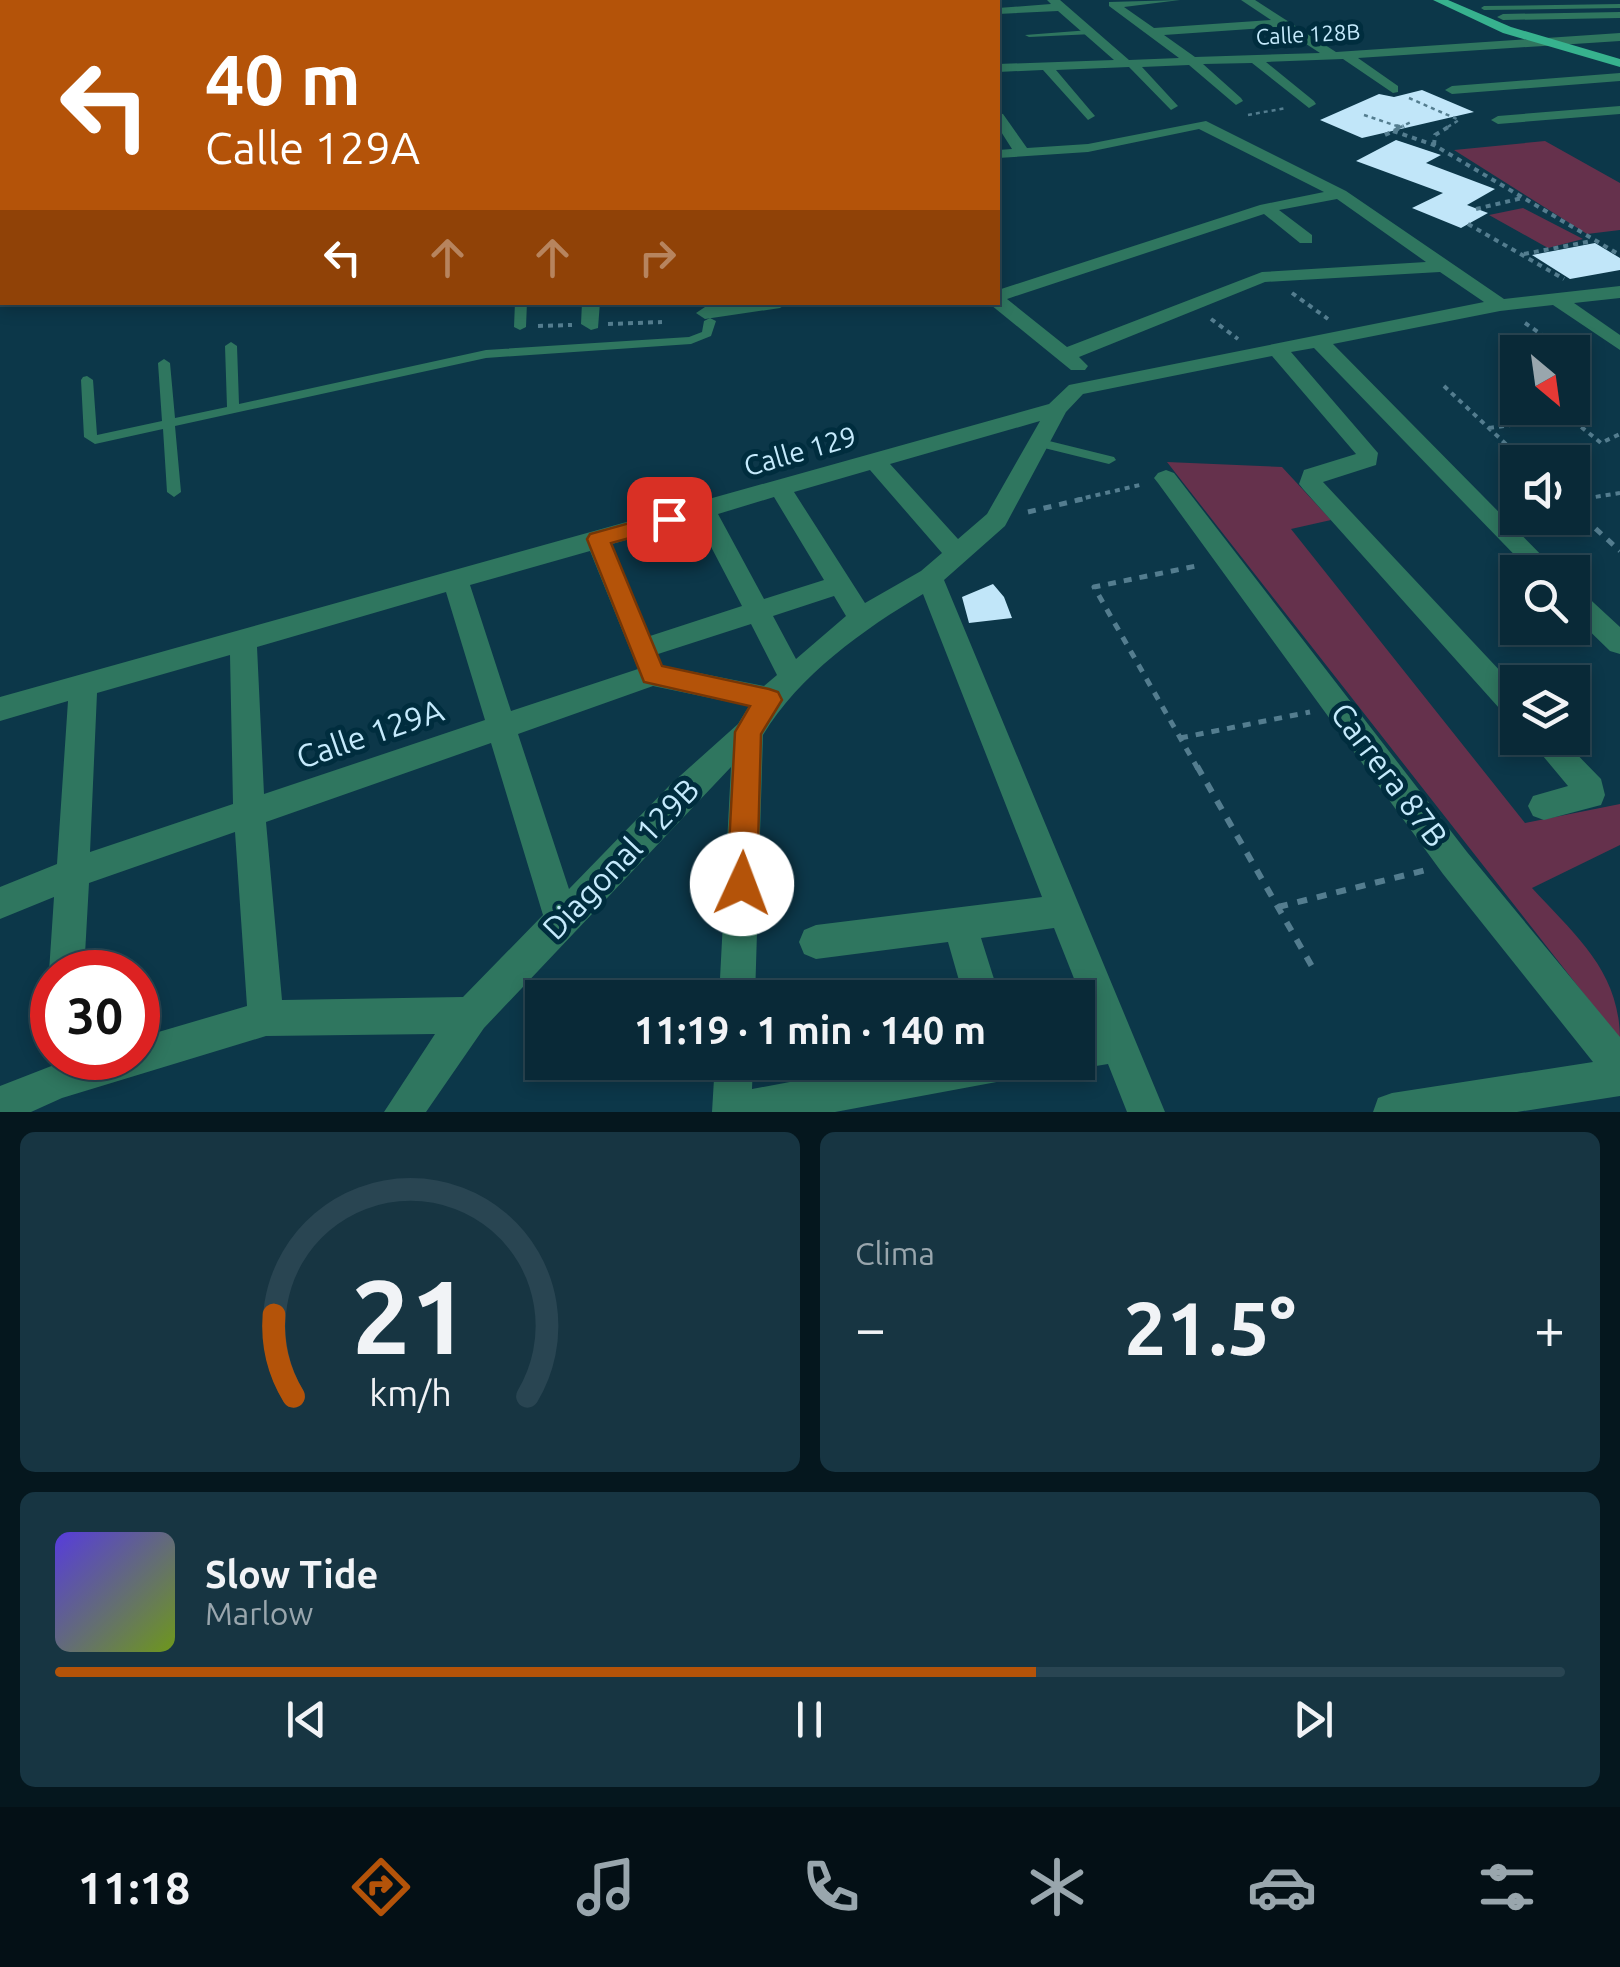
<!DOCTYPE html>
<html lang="es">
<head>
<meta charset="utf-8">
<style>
  :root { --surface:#092937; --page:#173542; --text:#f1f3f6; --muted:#99a6ad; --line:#294552; --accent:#b45309 }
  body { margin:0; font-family:Ubuntu,sans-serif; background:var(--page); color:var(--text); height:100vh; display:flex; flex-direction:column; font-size:38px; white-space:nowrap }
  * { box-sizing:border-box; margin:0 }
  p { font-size:32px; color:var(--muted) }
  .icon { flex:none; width:55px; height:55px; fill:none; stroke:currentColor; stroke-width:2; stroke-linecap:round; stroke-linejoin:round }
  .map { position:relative; height:1112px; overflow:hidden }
  .panel { display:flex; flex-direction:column; gap:20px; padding:20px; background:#05171e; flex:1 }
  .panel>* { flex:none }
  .banner { position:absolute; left:0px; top:0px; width:1000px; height:305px; box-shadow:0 5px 15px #0003,0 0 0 2px var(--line); background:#b45309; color:#fff; overflow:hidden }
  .needle { width:65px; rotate:151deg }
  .fabs { position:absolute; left:1500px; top:335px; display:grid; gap:20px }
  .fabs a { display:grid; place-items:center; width:90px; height:90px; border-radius:0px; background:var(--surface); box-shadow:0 5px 15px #0003,0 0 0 2px var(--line); font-size:50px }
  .speed { position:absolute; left:30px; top:950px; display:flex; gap:20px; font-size:50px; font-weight:700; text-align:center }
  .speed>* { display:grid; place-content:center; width:130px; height:130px; border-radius:50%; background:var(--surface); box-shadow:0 5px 15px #0003,0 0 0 2px var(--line); line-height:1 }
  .speed .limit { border:15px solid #d22; background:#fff; color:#111 }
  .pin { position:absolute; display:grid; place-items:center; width:85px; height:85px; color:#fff; margin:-42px; border-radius:20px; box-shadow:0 5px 15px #0006 }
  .me { position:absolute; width:110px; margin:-55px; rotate:2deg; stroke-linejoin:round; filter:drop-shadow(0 0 8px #0008) }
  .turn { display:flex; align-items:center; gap:35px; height:210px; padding:0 40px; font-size:45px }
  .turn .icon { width:130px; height:130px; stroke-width:2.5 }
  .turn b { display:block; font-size:70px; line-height:85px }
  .lanes { display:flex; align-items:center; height:95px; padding:0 40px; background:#0003; justify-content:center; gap:50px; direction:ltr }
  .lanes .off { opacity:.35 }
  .big { font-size:75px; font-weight:700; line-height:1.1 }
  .panel .card { flex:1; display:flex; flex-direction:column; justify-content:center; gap:15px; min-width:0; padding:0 35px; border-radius:15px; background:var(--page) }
  .panel .dial { align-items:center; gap:0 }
  .dial svg { height:260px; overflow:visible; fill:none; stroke:var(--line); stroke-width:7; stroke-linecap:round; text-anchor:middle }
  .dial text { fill:var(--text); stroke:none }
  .song { display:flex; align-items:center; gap:30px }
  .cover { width:120px; height:120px; border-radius:15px; background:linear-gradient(135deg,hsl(250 70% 55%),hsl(80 70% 35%)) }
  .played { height:10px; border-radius:5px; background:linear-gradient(90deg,var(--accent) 65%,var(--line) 65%) }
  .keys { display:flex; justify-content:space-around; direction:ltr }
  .heat { display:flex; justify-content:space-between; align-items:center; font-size:55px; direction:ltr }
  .panel .tiles { flex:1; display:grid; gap:20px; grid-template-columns:1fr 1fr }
  .card:last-child { grid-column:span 2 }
  .trip { position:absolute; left:525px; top:980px; width:570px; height:100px; border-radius:0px; background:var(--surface); box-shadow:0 5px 15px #0003,0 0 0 2px var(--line); font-weight:700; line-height:100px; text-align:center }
  .tabs { display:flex; height:160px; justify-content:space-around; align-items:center; background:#041016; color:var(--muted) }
  .tabs .icon { width:70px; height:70px }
  .tabs .on { color:var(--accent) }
  .tabs b { font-size:45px; color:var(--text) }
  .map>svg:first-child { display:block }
  .green { fill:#65314c }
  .building { fill:#c1e6f9 }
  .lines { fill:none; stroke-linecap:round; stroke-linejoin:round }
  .path-far3 { stroke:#547d8f; stroke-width:2.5; stroke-dasharray:4 4; stroke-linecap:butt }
  .path-far2 { stroke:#547d8f; stroke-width:4; stroke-dasharray:5 5; stroke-linecap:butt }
  .path-far1 { stroke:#547d8f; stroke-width:5; stroke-dasharray:8 8; stroke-linecap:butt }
  .path { stroke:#547d8f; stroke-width:6; stroke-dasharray:10 10; stroke-linecap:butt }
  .lane { fill:#2f765f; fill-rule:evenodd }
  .street { fill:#2f765f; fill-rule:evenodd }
  .primary { fill:#37b28e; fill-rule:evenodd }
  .route { fill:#b45309; stroke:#753606; stroke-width:2.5 }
  .labels { text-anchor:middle; stroke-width:10; stroke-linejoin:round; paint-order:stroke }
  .far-street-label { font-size:22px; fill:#c5eafc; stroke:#002d3e }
  .street-label { font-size:28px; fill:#c5eafc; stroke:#002d3e }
  .near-street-label { font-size:32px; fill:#c5eafc; stroke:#002d3e }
</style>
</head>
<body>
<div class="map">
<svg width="1620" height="1112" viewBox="0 0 1620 1112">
  <rect width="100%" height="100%" fill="#0c3749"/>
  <path class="green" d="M1545 141 1620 183V230L1587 234 1454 150Z
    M1523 208 1583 239 1548 248 1489 215Z
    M1167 462 1282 467 1331 520 1291 529 1525 823 1620 804V845L1532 888C1575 935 1620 971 1620 1040Z"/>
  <path class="building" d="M1422 90 1474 112 1362 138 1320 120 1379 94 1394 97Z
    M1396 140 1441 155 1426 163 1495 189 1467 205 1488 213 1461 228 1412 208 1443 193 1356 161Z
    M1595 243 1620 258V270L1570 279 1532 255Z
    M993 584 1004 597 1012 618 969 623 962 597Z"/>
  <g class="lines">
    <path class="path-far3" d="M838 0 842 2
      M1409 98 1459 120 1446 128
      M1248 115 1286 108
      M1364 115 1400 127
      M1399 128 1413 121"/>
    <path class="path-far2" d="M1396 126 1400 127
      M1393 131 1434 145 1620 255
      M1385 135 1404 126
      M1434 145 1435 135 1450 126
      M1476 209 1522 198
      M1468 224 1564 279
      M1524 254 1592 241
      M1292 293 1328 319
      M1211 319 1238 339
      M1525 323 1564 350
      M608 324 662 322
      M538 326 572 325
      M1545 352 1561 351
      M1500 358 1518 373
      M1500 358 1518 356
      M1444 386 1525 462
      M1558 408 1601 443 1620 434
      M1489 428 1570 417
      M1076 500 1144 484
      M1576 500 1620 493"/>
    <path class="path-far1" d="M1572 501 1591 498
      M1572 507 1620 551
      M1028 512 1087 498
      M1180 738 1310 712
      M1198 769 1094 587 1201 565"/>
    <path class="path" d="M1197 766 1314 970
      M1278 907 1426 870"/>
    <path class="lane" d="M1620 4V8L1484 10 1481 8 1484 6Z
      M1090 30 1093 34 1029 37 1025 35Z
      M515 302H527L526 327 520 330 514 327Z
      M710 318 716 321 711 336 691 344 486 358 175 426 181 492 174 497 167 492 163 429 95 444 84 437 81 380 83 377 87 376 93 380 97 435 162 421 158 363 164 359 170 363 175 418 227 407 225 346 231 342 237 346 239 404 486 350 689 337 702 332 704 321Z
      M1041 439 1114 457 1116 460 1109 464 1036 446 1034 443Z"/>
    <path class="street" d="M373 0H385V2H374Z
      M708 0H721L723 2H710Z
      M771 0H784L786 2H773Z
      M1047 0H1060L1129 60 1179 58 1109 6V2L1180 0 1124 7 1154 28 1271 20 1241 0H1255L1336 52 1620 33V41L1358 58 1398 86V92L1393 93 1343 59 1266 62 1314 101 1316 104 1309 108 1252 63 1203 64 1241 98 1243 101 1236 105 1189 65 1142 67 1178 106 1171 110 1129 67 1056 70 1095 116 1088 120 1043 70 998 72V64L1114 60 1058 11 998 14V8L1051 4ZM1280 27 1320 53 1195 57 1164 35Z
      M1620 12V18L1503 20 1497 17 1503 14Z
      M1620 73V81L1452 94 1445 90 1452 86Z
      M1620 106V114L1498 124 1491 120 1498 116Z
      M998 113 1003 114 1027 148 1088 144 1206 121 1346 191 1504 299 1620 286V298L1574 303 1620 335V350L1553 305 1500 311 1333 344 1558 572H1531L1314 348 1291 352 1378 453 1376 465 1323 482 1518 690V722L1508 718 1303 489 1299 484 1304 470 1356 454 1272 356 1083 394 1066 412 1005 526 944 580 1165 1112H1127L1108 1064 1078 1069 1065 1063 1078 1062V1032L1094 1029 1054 928 981 938 1000 998H964L948 942 816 959 804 954 799 942 804 930 816 925 1042 897 923 594C864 629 799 675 763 735L755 998H719L731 767 484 1028 426 1112H384L435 1034 266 1036 62 1098 31 1112H0V1086L72 1058H138V1038L247 1006 235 832 89 883 84 972H52V980L49 972 54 897 0 919V887L57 864 68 701 0 721V697L1049 404 1069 385 1484 302 1440 272 1265 282 1079 357 1088 366 1085 370H1071L991 305 998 302V290L1260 205 1324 192 1199 129 1088 152 998 158V150L1012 149 998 127ZM1337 199 1426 262 1262 272 1067 347 1007 299 1264 214 1300 243H1312V235L1279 210ZM1040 421 987 514 958 539 890 464ZM870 470 942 553 921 571 865 603 794 492ZM774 497 824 580 764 599 718 514ZM697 520 742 606 650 636 612 544ZM590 551 638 669 511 711 470 585ZM446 592 485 720 264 794 257 647ZM834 596 846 616 796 659 773 616ZM751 624 777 675 764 686 659 665 658 654ZM230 655 233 804 90 852 97 693ZM653 686 749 706 738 724 671 784 569 889 518 734ZM491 743 543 915 463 997 282 1000 266 822Z
      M582 302H600L598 328 591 330 581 324Z
      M738 302H789L780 308 705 319 696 313 705 307Z
      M1166 470 1174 473 1467 852 1620 1037V1096L1517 1112H1373L1378 1098 1392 1093 1593 1062 1443 874 1158 483 1154 478 1158 473Z
      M1572 588 1581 591 1620 627V654L1610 651 1572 614Z
      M1528 738H1561L1601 779 1605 795 1601 805 1544 820 1533 816 1528 806 1533 796 1568 786Z
      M715 1062H753L752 1089 896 1062H1021L1015 1075 1002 1081 835 1112H712Z"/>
    <path class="primary" d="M1433 0H1448L1511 27 1620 59V67L1503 33Z"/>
  </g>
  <path class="route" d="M669 512 680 519 677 525 611 543 662 666 769 689 778 692 782 700 761 734 757 884 752 894 742 898 731 894 727 884 735 732 750 706 644 682 587 539 590 534Z"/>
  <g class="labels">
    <g class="far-street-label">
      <text transform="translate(1308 34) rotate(-3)" y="8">Calle 128B</text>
    </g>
    <g class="street-label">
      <text transform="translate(800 451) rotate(-16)" y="10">Calle 129</text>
    </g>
    <g class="near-street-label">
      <text transform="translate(370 734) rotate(-19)" y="11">Calle 129A</text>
      <text transform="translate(1389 775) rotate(53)" y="11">Carrera 87B</text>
      <text transform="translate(621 859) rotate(-46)" y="11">Diagonal 129B</text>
    </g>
  </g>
</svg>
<div class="fabs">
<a><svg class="needle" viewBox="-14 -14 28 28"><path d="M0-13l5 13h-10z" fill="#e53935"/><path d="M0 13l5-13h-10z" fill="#99a6ad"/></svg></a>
<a><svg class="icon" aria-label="sound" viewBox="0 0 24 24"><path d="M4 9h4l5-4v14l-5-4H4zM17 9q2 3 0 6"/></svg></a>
<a><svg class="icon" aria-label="search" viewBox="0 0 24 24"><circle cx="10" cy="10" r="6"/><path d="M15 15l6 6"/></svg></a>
<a><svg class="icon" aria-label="layers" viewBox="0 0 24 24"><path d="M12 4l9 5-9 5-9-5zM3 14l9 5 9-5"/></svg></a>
</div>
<div class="speed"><div class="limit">30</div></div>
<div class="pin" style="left:669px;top:519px;background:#d93025"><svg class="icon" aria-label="arrive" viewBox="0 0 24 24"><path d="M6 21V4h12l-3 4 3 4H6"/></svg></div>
<svg class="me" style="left:742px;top:884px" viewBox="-20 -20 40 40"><circle r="19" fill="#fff"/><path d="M0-13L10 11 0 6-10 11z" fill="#b45309"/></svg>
<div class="trip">11:19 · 1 min · 140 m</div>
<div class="banner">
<div class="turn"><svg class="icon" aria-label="left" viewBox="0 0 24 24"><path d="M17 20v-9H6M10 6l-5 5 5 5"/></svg><div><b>40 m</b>Calle 129A</div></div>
<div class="lanes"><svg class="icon" aria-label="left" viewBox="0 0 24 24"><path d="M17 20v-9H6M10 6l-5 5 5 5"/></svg><svg class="icon off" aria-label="ahead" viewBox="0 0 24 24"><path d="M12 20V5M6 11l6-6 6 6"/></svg><svg class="icon off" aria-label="ahead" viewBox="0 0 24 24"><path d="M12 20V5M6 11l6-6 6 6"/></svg><svg class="icon off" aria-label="right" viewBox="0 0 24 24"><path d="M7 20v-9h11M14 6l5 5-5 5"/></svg></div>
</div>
</div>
<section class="panel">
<div class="tiles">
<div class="card dial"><svg viewBox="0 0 100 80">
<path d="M14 69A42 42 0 1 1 86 69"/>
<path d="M14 69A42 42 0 0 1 8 44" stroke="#b45309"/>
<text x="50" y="56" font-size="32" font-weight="700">21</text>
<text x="50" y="72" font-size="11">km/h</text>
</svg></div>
<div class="card"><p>Clima</p>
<div class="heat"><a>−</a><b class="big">21.5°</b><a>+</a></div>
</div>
<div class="card">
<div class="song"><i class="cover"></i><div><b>Slow Tide</b><p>Marlow</p></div></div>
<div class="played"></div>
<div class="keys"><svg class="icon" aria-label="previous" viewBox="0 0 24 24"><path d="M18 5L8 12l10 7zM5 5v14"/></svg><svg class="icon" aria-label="pause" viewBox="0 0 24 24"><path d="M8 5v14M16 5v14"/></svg><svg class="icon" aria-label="next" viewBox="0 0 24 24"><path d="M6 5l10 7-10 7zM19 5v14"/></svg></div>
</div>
</div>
</section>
<nav class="tabs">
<b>11:18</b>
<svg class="icon on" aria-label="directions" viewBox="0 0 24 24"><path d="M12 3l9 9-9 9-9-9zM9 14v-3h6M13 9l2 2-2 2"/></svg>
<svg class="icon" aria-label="music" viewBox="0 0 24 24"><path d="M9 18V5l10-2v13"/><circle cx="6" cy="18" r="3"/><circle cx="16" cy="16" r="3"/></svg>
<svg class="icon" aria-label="phone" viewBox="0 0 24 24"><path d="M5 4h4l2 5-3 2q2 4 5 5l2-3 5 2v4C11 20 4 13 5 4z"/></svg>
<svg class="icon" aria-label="climate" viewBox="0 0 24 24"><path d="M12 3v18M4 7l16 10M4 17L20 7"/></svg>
<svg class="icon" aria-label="car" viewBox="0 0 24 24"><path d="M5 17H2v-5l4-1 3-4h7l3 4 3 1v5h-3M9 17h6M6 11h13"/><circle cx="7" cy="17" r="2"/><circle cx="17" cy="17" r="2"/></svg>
<svg class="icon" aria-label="filters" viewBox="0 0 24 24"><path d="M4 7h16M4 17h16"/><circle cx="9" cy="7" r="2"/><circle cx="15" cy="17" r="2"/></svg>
</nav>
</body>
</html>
